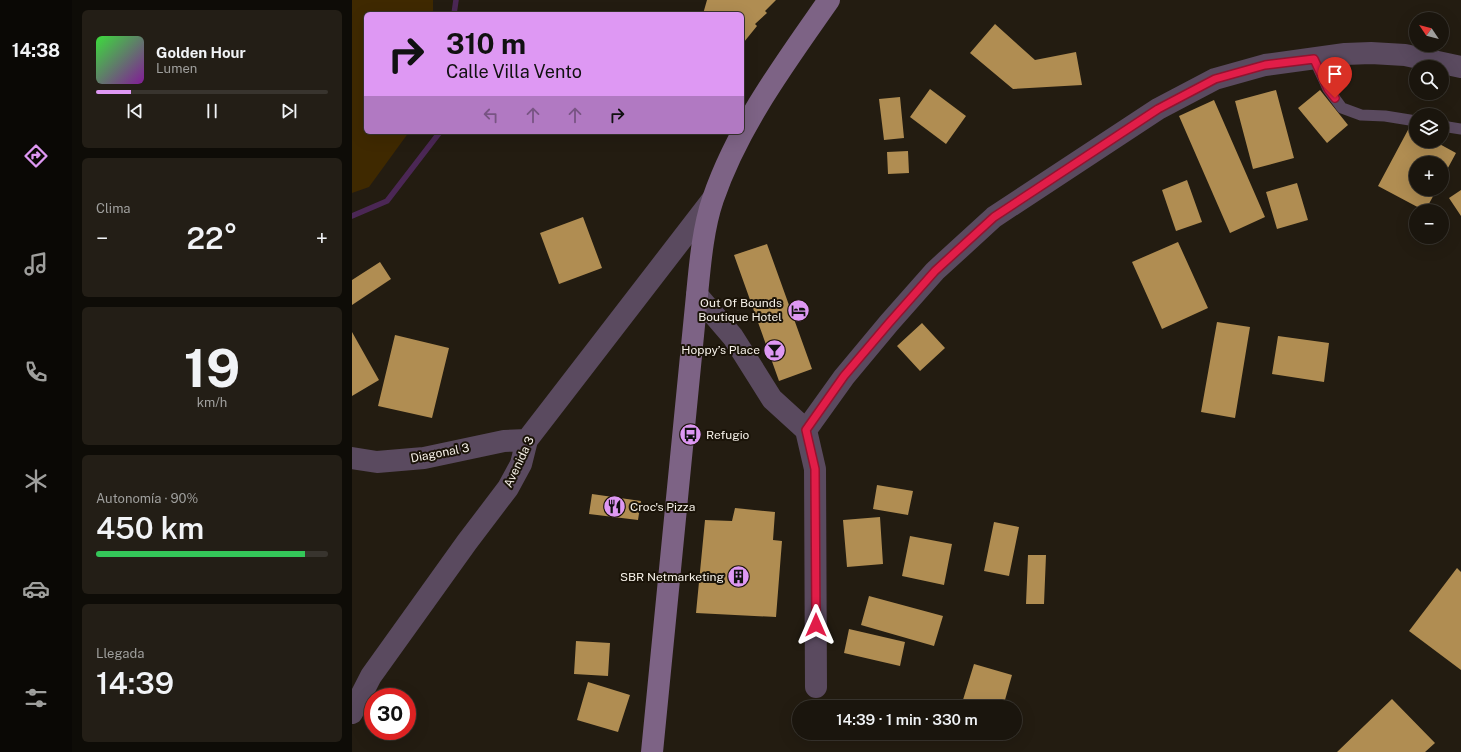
<!DOCTYPE html>
<html lang="es">
<head>
<meta charset="utf-8">
<style>
  :root { --surface:#1a150d; --page:#231e16; --text:#f1f3f6; --muted:#9f9f9d; --line:#38342e; --accent:#de98f3 }
  body { margin:0; font-family:"Public Sans",sans-serif; background:var(--page); color:var(--text); height:100vh; display:flex; flex-direction:column; font-size:15px; white-space:nowrap }
  * { box-sizing:border-box; margin:0 }
  p { font-size:13px; color:var(--muted) }
  .icon { flex:none; width:22px; height:22px; fill:none; stroke:currentColor; stroke-width:2; stroke-linecap:round; stroke-linejoin:round }
  .map { position:relative; flex:1; overflow:hidden }
  .drawer { display:flex; flex-direction:column; gap:10px; padding:10px; background:#0e0c07; width:280px }
  .drawer>* { flex:none }
  .guide { position:absolute; left:12px; top:12px; width:380px; height:122px; border-radius:6px; box-shadow:0 4px 16px #0002,0 0 0 1px var(--line); background:#de98f3; color:#111; overflow:hidden }
  .needle { width:26px; rotate:305deg }
  .buttons { position:absolute; left:1057px; top:12px; display:grid; gap:8px }
  .buttons a { display:grid; place-items:center; width:40px; height:40px; border-radius:50%; background:var(--surface); box-shadow:0 4px 16px #0002,0 0 0 1px var(--line); font-size:20px }
  .speed { position:absolute; left:12px; top:688px; display:flex; gap:8px; font-size:20px; font-weight:700; text-align:center }
  .speed>* { display:grid; place-content:center; width:52px; height:52px; border-radius:50%; background:var(--surface); box-shadow:0 4px 16px #0002,0 0 0 1px var(--line); line-height:1 }
  .speed .limit { border:6px solid #d22; background:#fff; color:#111 }
  .pin { position:absolute; display:grid; place-items:center; width:34px; height:34px; color:#fff; margin:-41px -17px; border-radius:50% 50% 50% 0; rotate:-45deg; box-shadow:0 0 4px #0007 }
  .pin .icon { rotate:45deg }
  .me { position:absolute; width:44px; margin:-22px; rotate:0deg; stroke-linejoin:round; filter:drop-shadow(0 0 3px #0008) }
  .turn { display:flex; align-items:center; gap:14px; height:84px; padding:0 16px; font-size:18px }
  .turn .icon { width:52px; height:52px; stroke-width:2.5 }
  .turn b { display:block; font-size:28px; line-height:34px }
  .lanes { display:flex; align-items:center; height:38px; padding:0 16px; background:#0003; justify-content:center; gap:20px; direction:ltr }
  .lanes .off { opacity:.35 }
  .big { font-size:30px; font-weight:600; line-height:1.1 }
  .drawer .tile { flex:1; display:flex; flex-direction:column; justify-content:center; gap:6px; min-width:0; padding:0 14px; border-radius:6px; background:var(--page) }
  .drawer .dial { align-items:center; gap:0 }
  .dial b { font-size:52px; line-height:1 }
  .song { display:flex; align-items:center; gap:12px }
  .cover { width:48px; height:48px; border-radius:6px; background:linear-gradient(135deg,hsl(120 70% 55%),hsl(290 70% 35%)) }
  .played { height:4px; border-radius:2px; background:linear-gradient(90deg,var(--accent) 15%,var(--line) 15%) }
  .keys { display:flex; justify-content:space-around; direction:ltr }
  .heat { display:flex; justify-content:space-between; align-items:center; font-size:22px; direction:ltr }
  .charge { height:6px; border-radius:3px; background:linear-gradient(90deg,#34c759 90%,var(--line) 0) }
  .trip { position:absolute; left:440px; top:700px; width:230px; height:40px; border-radius:20px; background:var(--surface); box-shadow:0 4px 16px #0002,0 0 0 1px var(--line); font-weight:600; line-height:40px; text-align:center }
  main { display:flex; flex:1; min-height:0 }
  .tab-bar { display:flex; flex-direction:column; width:72px; justify-content:space-around; align-items:center; background:#0a0805; color:var(--muted) }
  .tab-bar .icon { width:28px; height:28px }
  .tab-bar .on { color:var(--accent) }
  .tab-bar b { font-size:18px; color:var(--text) }
  .map>svg:first-child { display:block }
  .green { fill:#3f2900 }
  .lines { fill:none; stroke-linecap:round; stroke-linejoin:round }
  .stream { stroke:#4b2755; stroke-width:5.5 }
  .building { fill:#b08d52 }
  .service { stroke:#5a4a5f; stroke-width:11 }
  .minor { stroke:#5a4a5f; stroke-width:22 }
  .secondary { stroke:#7d6385; stroke-width:22 }
  .route-casing { stroke:#92132f; stroke-width:10 }
  .route { stroke:#e11d48; stroke-width:7 }
  .labels { text-anchor:middle; stroke-width:4; stroke-linejoin:round; paint-order:stroke }
  .poi-label { font-size:12px; fill:#f6f1e9; stroke:#1a1308; text-anchor:end }
  .street-label { font-size:12px; fill:#f6f1e9; stroke:#1a1308 }
</style>
</head>
<body>
<main>
<nav class="tab-bar">
<b>14:38</b>
<svg class="icon on" aria-label="directions" viewBox="0 0 24 24"><path d="M12 3l9 9-9 9-9-9zM9 14v-3h6M13 9l2 2-2 2"/></svg>
<svg class="icon" aria-label="music" viewBox="0 0 24 24"><path d="M9 18V5l10-2v13"/><circle cx="6" cy="18" r="3"/><circle cx="16" cy="16" r="3"/></svg>
<svg class="icon" aria-label="phone" viewBox="0 0 24 24"><path d="M5 4h4l2 5-3 2q2 4 5 5l2-3 5 2v4C11 20 4 13 5 4z"/></svg>
<svg class="icon" aria-label="climate" viewBox="0 0 24 24"><path d="M12 3v18M4 7l16 10M4 17L20 7"/></svg>
<svg class="icon" aria-label="car" viewBox="0 0 24 24"><path d="M5 17H2v-5l4-1 3-4h7l3 4 3 1v5h-3M9 17h6M6 11h13"/><circle cx="7" cy="17" r="2"/><circle cx="17" cy="17" r="2"/></svg>
<svg class="icon" aria-label="filters" viewBox="0 0 24 24"><path d="M4 7h16M4 17h16"/><circle cx="9" cy="7" r="2"/><circle cx="15" cy="17" r="2"/></svg>
</nav>
<section class="drawer">
<div class="tile">
<div class="song"><i class="cover"></i><div><b>Golden Hour</b><p>Lumen</p></div></div>
<div class="played"></div>
<div class="keys"><svg class="icon" aria-label="previous" viewBox="0 0 24 24"><path d="M18 5L8 12l10 7zM5 5v14"/></svg><svg class="icon" aria-label="pause" viewBox="0 0 24 24"><path d="M8 5v14M16 5v14"/></svg><svg class="icon" aria-label="next" viewBox="0 0 24 24"><path d="M6 5l10 7-10 7zM19 5v14"/></svg></div>
</div>
<div class="tile"><p>Clima</p>
<div class="heat"><a>−</a><b class="big">22°</b><a>+</a></div>
</div>
<div class="tile dial"><b>19</b><p>km/h</p></div>
<div class="tile"><p>Autonomía · 90%</p><b class="big">450 km</b><div class="charge"></div></div>
<div class="tile"><p>Llegada</p><b class="big">14:39</b></div>
</section>
<div class="map">
<svg width="1109" height="752" viewBox="0 0 1109 752">
  <rect width="100%" height="100%" fill="#231c11"/>
  <path class="green" d="M0 0H81V14H14V132H57L17 187 0 193Z"/>
  <g class="lines">
    <path class="stream" d="M102 14 104 0
      M0 216 35 201 88 132"/>
  </g>
  <path class="building" d="M355 0H424L413 11 415 13 403 24 405 26 392 42 390 41V14H351Z
    M643 24 683 60 724 52 730 85 661 89 618 53Z
    M578 89 614 116 594 144 558 117Z
    M924 90 942 158 901 169 883 101Z
    M968 90 996 125 975 143 946 108Z
    M548 97 552 138 532 140 527 99Z
    M862 100 913 217 878 233 827 116Z
    M1057 128 1064 132V141H1082L1104 153 1090 179V163H1064V189H1085L1073 211 1026 186Z
    M556 151 557 173 536 174 535 152Z
    M835 180 850 222 824 231 810 190Z
    M945 183 956 220 925 229 914 192Z
    M1109 190V216L1097 198Z
    M231 217 250 268 207 284 188 233Z
    M826 242 856 308 810 329 780 262Z
    M415 244 460 369 427 381 382 255Z
    M28 262 39 279 0 305V280Z
    M865 322 898 327 883 418 849 412Z
    M570 323 593 348 568 371 545 346Z
    M0 332 27 380 0 396Z
    M43 335 97 348 80 418 26 406Z
    M926 336 977 343 972 382 920 374Z
    M525 485 561 491 556 515 521 509Z
    M240 494 289 501 286 520 237 514Z
    M383 508 423 512 421 540 430 541 424 617 344 613 353 520 380 521Z
    M528 517 531 564 495 567 491 520Z
    M642 522 667 527 657 576 632 571Z
    M558 536 600 544 592 585 550 576Z
    M676 555H694L692 604H674Z
    M1105 568 1109 572V670L1057 631Z
    M517 596 591 616 582 646 509 625Z
    M497 629 553 642 548 666 492 653Z
    M224 641 258 643 256 676 222 674Z
    M622 664 660 675 651 707H622L610 703Z
    M236 682 278 695 266 732 225 720Z
    M1040 699 1083 743 1073 752H985Z"/>
  <g class="lines">
    <path class="service" d="M962 59 976 89 990 108 1009 115 1033 116 1064 121
      M1090 126 1109 129"/>
    <path class="minor" d="M345 295 381 337 420 399 454 430
      M0 458 25 462 72 458 152 441 175 440
      M464 687 463 469 454 430 492 377 537 323 583 271 642 217 806 109 863 79 913 65 993 54 1019 53 1053 55 1109 67
      M0 713 19 676 115 542 156 488 169 464 175 440 360 200"/>
    <path class="secondary" d="M300 752 345 295C348 264 351 228 361 199 386 126 433 63 477 0"/>
  </g>
  <g class="lines">
    <defs>
      <path id="route" d="M464 625 463 469 454 430 492 376 537 323 583 271 642 217 806 109 863 79 913 65 962 59 976 89 983 98"/>
    </defs>
    <use href="#route" class="route-casing"/>
    <use href="#route" class="route"/>
  </g>
  <defs>
    <symbol id="hotel-disc" viewBox="-11 -11 22 22"><circle r="9.5" fill="#de98f3" stroke="#1a1308"/><path d="M-6-4.5h1.5V1H6V5H4.5V3h-9V5H-6ZM-4 0a1.8 1.8 0 1 1 3.6 0ZM.5 0V-2.5h3Q6-2.5 6 0Z" fill="#111"/></symbol>
    <symbol id="bar-disc" viewBox="-11 -11 22 22"><circle r="9.5" fill="#de98f3" stroke="#1a1308"/><path d="M-6-5H6L.8 .8V4.5H3.5V6h-7V4.5H-.8V.8Z" fill="#111"/></symbol>
    <symbol id="bus-disc" viewBox="-11 -11 22 22"><circle r="9.5" fill="#de98f3" stroke="#1a1308"/><path d="M-5-6H5V4H4V6H2V4H-2V6H-4V4H-5ZM-3.5-4V0h7V-4ZM-3.5 1.2v1.5H-2V1.2ZM2 1.2v1.5H3.5V1.2Z" fill="#111"/></symbol>
    <symbol id="restaurant-disc" viewBox="-11 -11 22 22"><circle r="9.5" fill="#de98f3" stroke="#1a1308"/><path d="M-5-6h1v4h1v-4h1v4h1v-4h1v5L-1.5 .5V6h-2V.5L-5-1ZM5-6V6H3V1.5H1.5Q1.5-4 5-6Z" fill="#111"/></symbol>
    <symbol id="building-disc" viewBox="-11 -11 22 22"><circle r="9.5" fill="#de98f3" stroke="#1a1308"/><path d="M-4-6H4V6H1V3H-1V6H-4ZM-2.5-4.3h1.7v1.8h-1.7ZM.8-4.3h1.7v1.8H.8ZM-2.5-1h1.7V.8h-1.7ZM.8-1h1.7V.8H.8Z" fill="#111"/></symbol>
  </defs>
  <g fill-rule="evenodd">
    <use href="#hotel-disc" x="434" y="298" width="25" height="25"/>
    <use href="#bar-disc" x="410" y="338" width="25" height="25"/>
    <use href="#bus-disc" x="326" y="422" width="25" height="25"/>
    <use href="#restaurant-disc" x="250" y="494" width="25" height="25"/>
    <use href="#building-disc" x="374" y="564" width="25" height="25"/>
  </g>
  <g class="labels">
    <g class="poi-label">
      <text x="430" y="307">Out Of Bounds<tspan x="430" dy="14">Boutique Hotel</tspan></text>
      <text x="408" y="354">Hoppy’s Place</text>
      <text x="354" y="439" text-anchor="start">Refugio</text>
      <text x="278" y="511" text-anchor="start">Croc's Pizza</text>
      <text x="372" y="581">SBR Netmarketing</text>
    </g>
    <g class="street-label">
      <text transform="translate(88 453) rotate(-11)" y="4">Diagonal 3</text>
      <text transform="translate(167 462) rotate(-65)" y="4">Avenida 3</text>
    </g>
  </g>
</svg>
<div class="buttons">
<a><svg class="needle" viewBox="-14 -14 28 28"><path d="M0-13l5 13h-10z" fill="#e53935"/><path d="M0 13l5-13h-10z" fill="#9f9f9d"/></svg></a>
<a><svg class="icon" aria-label="search" viewBox="0 0 24 24"><circle cx="10" cy="10" r="6"/><path d="M15 15l6 6"/></svg></a>
<a><svg class="icon" aria-label="layers" viewBox="0 0 24 24"><path d="M12 4l9 5-9 5-9-5zM3 14l9 5 9-5"/></svg></a>
<a>+</a>
<a>−</a>
</div>
<div class="speed"><div class="limit">30</div></div>
<div class="pin" style="left:983px;top:98px;background:#d93025"><svg class="icon" aria-label="arrive" viewBox="0 0 24 24"><path d="M6 21V4h12l-3 4 3 4H6"/></svg></div>
<svg class="me" style="left:464px;top:625px" viewBox="-20 -20 40 40"><path d="M0-17L14 15 0 8-14 15z" fill="#e11d48" stroke="#fff" stroke-width="4"/></svg>
<div class="trip">14:39 · 1 min · 330 m</div>
<div class="guide">
<div class="turn"><svg class="icon" aria-label="right" viewBox="0 0 24 24"><path d="M7 20v-9h11M14 6l5 5-5 5"/></svg><div><b>310 m</b>Calle Villa Vento</div></div>
<div class="lanes"><svg class="icon off" aria-label="left" viewBox="0 0 24 24"><path d="M17 20v-9H6M10 6l-5 5 5 5"/></svg><svg class="icon off" aria-label="ahead" viewBox="0 0 24 24"><path d="M12 20V5M6 11l6-6 6 6"/></svg><svg class="icon off" aria-label="ahead" viewBox="0 0 24 24"><path d="M12 20V5M6 11l6-6 6 6"/></svg><svg class="icon" aria-label="right" viewBox="0 0 24 24"><path d="M7 20v-9h11M14 6l5 5-5 5"/></svg></div>
</div>
</div>
</main>
</body>
</html>
